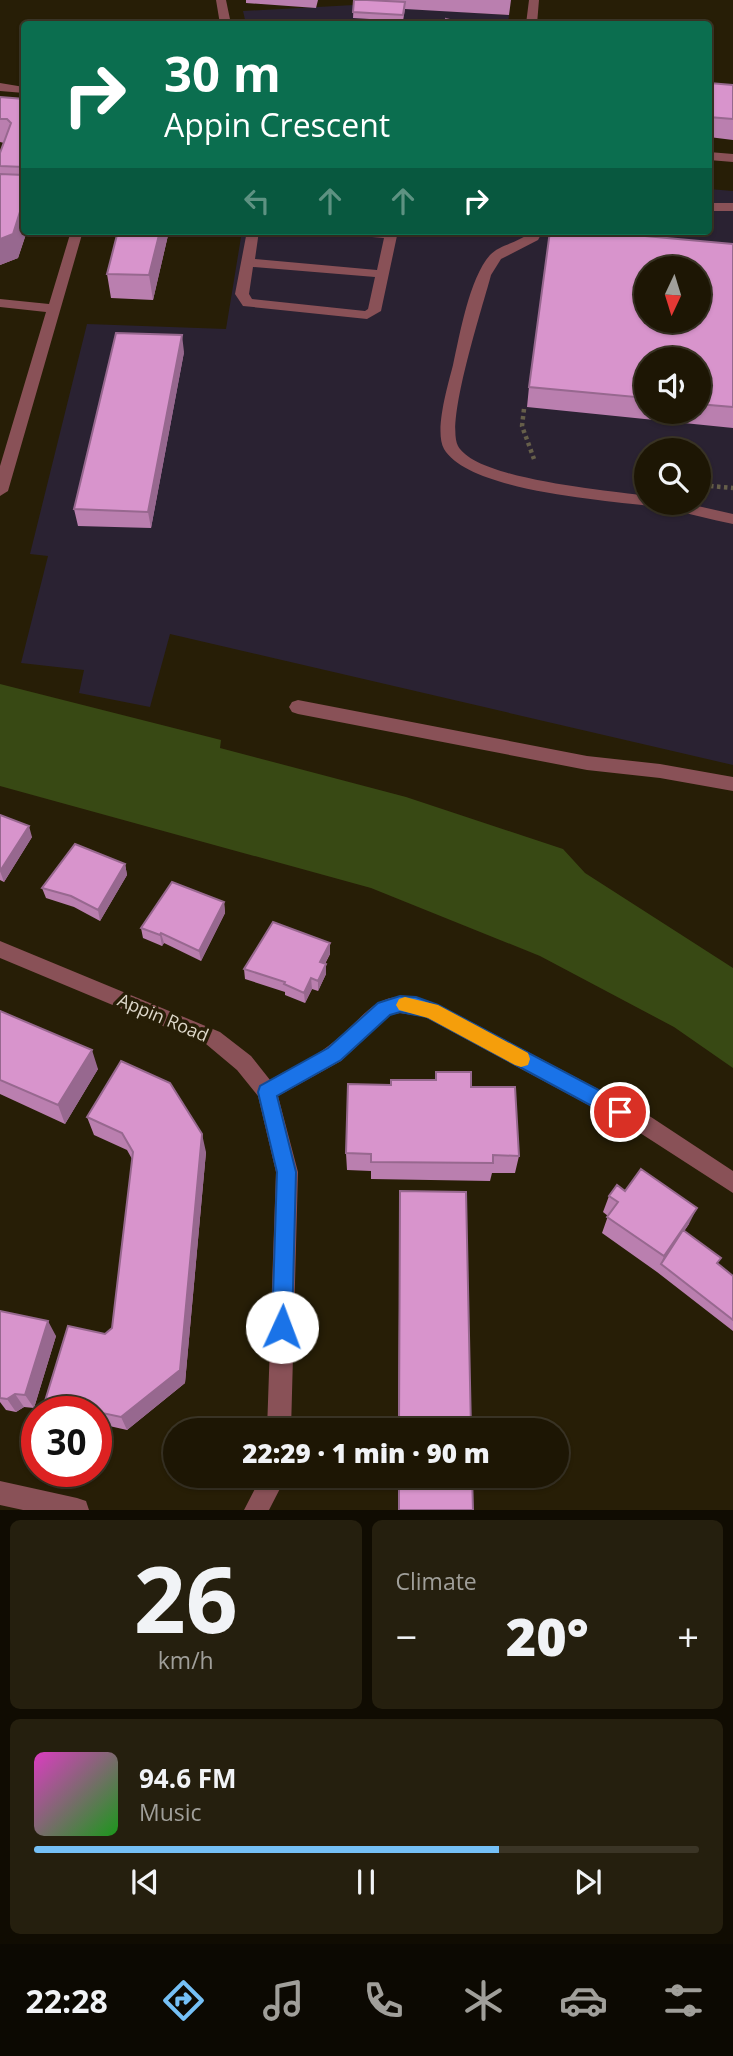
<!DOCTYPE html>
<html lang="en">
<head>
<meta charset="utf-8">
<style>
  :root { --surface:#1d1604; --page:#251f0e; --text:#f1f3f6; --muted:#a09f9a; --line:#3b3526; --accent:#75c0f6 }
  body { margin:0; font-family:"Open Sans",sans-serif; background:var(--page); color:var(--text); height:100vh; display:flex; flex-direction:column; font-size:26px; white-space:nowrap }
  * { box-sizing:border-box; margin:0 }
  p { font-size:23px; color:var(--muted) }
  .icon { flex:none; width:38px; height:38px; fill:none; stroke:currentColor; stroke-width:2; stroke-linecap:round; stroke-linejoin:round }
  .map { position:relative; height:1510px; overflow:hidden }
  .drawer { display:flex; flex-direction:column; gap:10px; padding:10px; background:#100c02; flex:1 }
  .drawer>* { flex:none }
  .banner { position:absolute; left:21px; top:21px; width:691px; height:214px; border-radius:7px; box-shadow:0 2px 5px #0004,0 0 0 2px var(--line); background:#0b6e4f; color:#fff; overflow:hidden }
  .needle { width:46px; rotate:184deg }
  .tools { position:absolute; left:634px; top:256px; display:grid; gap:14px }
  .tools a { display:grid; place-items:center; width:77px; height:77px; border-radius:50%; background:var(--surface); box-shadow:0 2px 5px #0004,0 0 0 2px var(--line); font-size:35px }
  .speed { position:absolute; left:21px; top:1396px; display:flex; gap:14px; font-size:35px; font-weight:700; text-align:center }
  .speed>* { display:grid; place-content:center; width:91px; height:91px; border-radius:50%; background:var(--surface); box-shadow:0 2px 5px #0004,0 0 0 2px var(--line); line-height:1 }
  .speed .limit { border:10px solid #d22; background:#fff; color:#111 }
  .pin { position:absolute; display:grid; place-items:center; width:60px; height:60px; color:#fff; margin:-30px; border:4px solid #fff; border-radius:50%; box-shadow:0 2px 7px #0007 }
  .me { position:absolute; width:77px; margin:-38px; rotate:2deg; stroke-linejoin:round; filter:drop-shadow(0 0 5px #0008) }
  .turn { display:flex; align-items:center; gap:24px; height:147px; padding:0 28px; font-size:32px }
  .turn .icon { width:91px; height:91px; stroke-width:2.5 }
  .turn b { display:block; font-size:49px; line-height:60px }
  .lanes { display:flex; align-items:center; height:66px; padding:0 28px; background:#0003; justify-content:center; gap:35px; direction:ltr }
  .lanes .off { opacity:.35 }
  .big { font-size:52px; font-weight:800; line-height:1.1 }
  .drawer .tile { flex:1; display:flex; flex-direction:column; justify-content:center; gap:10px; min-width:0; padding:0 24px; border-radius:10px; background:var(--page) }
  .drawer .dial { align-items:center; gap:0 }
  .dial b { font-size:91px; line-height:1 }
  .song { display:flex; align-items:center; gap:21px }
  .cover { width:84px; height:84px; border-radius:10px; background:linear-gradient(135deg,hsl(310 70% 55%),hsl(120 70% 35%)) }
  .played { height:7px; border-radius:4px; background:linear-gradient(90deg,var(--accent) 70%,var(--line) 70%) }
  .keys { display:flex; justify-content:space-around; direction:ltr }
  .heat { display:flex; justify-content:space-between; align-items:center; font-size:38px; direction:ltr }
  .drawer .tiles { flex:1; display:grid; gap:10px; grid-template-columns:1fr 1fr }
  .tile:last-child { grid-column:span 2 }
  .trip { position:absolute; left:163px; top:1418px; width:406px; height:70px; border-radius:35px; background:var(--surface); box-shadow:0 2px 5px #0004,0 0 0 2px var(--line); font-weight:800; line-height:70px; text-align:center }
  .tab-bar { display:flex; height:112px; justify-content:space-around; align-items:center; background:#0c0902; color:var(--muted) }
  .tab-bar .icon { width:49px; height:49px }
  .tab-bar .current { color:var(--accent) }
  .tab-bar b { font-size:32px; color:var(--text) }
  .map>svg:first-child { display:block }
  .industrial { fill:#2a2232; fill-rule:evenodd }
  .green { fill:#384914 }
  .lines { fill:none; stroke-linecap:round; stroke-linejoin:round }
  .path { stroke:#665f4a; stroke-width:4.5; stroke-dasharray:3.5 3.5; stroke-linecap:butt }
  .minor { fill:#895157; fill-rule:evenodd }
  .wall { fill:#ba7faf; fill-rule:evenodd }
  .shaded-wall { fill:#97688f }
  .building { fill:#d894cc; stroke:#97688f; stroke-width:2; fill-rule:evenodd }
  .route { fill:#1a73e8; stroke:#114b97; stroke-width:2 }
  .slow { fill:#f59e0b }
  .labels { text-anchor:middle; stroke-width:7; stroke-linejoin:round; paint-order:stroke }
  .street-label { font-size:18px; fill:#ddd7c9; stroke:#271e06 }
</style>
</head>
<body>
<div class="map">
<svg width="733" height="1510" viewBox="0 0 733 1510">
  <rect width="100%" height="100%" fill="#271e06"/>
  <path class="industrial" d="M354 5 509 15 508 24H246L243 11Z
    M709 189 733 191V765L170 634 150 707 79 693 84 670 21 663 48 556 30 554 87 324 226 329 242 231H709ZM646 268H698V320H646ZM646 359H698V411H646ZM646 450H698V502H646Z"/>
  <path class="green" d="M0 684 221 740 220 748 406 797 563 849 585 873 733 968V1068L674 1027 540 956 371 888 0 786Z"/>
  <g class="lines">
    <path class="path" d="M524 409 522 426 534 459
      M710 486 733 488"/>
    <path class="minor" d="M216 0H226L231 24H220Z
      M529 0H539L537 24H526Z
      M0 83 24 87V93L0 91Z
      M709 152 733 154V162L709 160Z
      M709 203H733V211H709Z
      M71 231H83L8 491 0 496V466L46 312 0 307V299L49 304Z
      M247 231H259L255 259 377 270 384 238 348 235 342 231H398L381 311 367 319 243 306 235 294ZM253 267 375 277 368 309 365 311 252 299 249 294Z
      M531 231H543L538 240 501 259 491 275C483 306 445 422 458 446 477 480 608 490 646 496V502H680L733 514V524C706 519 678 510 650 506 603 500 469 491 444 449 434 431 448 385 453 365 460 334 469 279 490 255 500 244 520 243 531 231Z
      M298 700 587 756 660 764 733 777V791L660 778 587 770 298 714 292 712 289 707 292 702Z
      M0 941 220 1032 251 1056 270 1080C288 1069 310 1060 327 1047 372 1014 374 981 439 1005L651 1117 733 1171V1193L637 1131 425 1017 400 1013 390 1015 341 1061 278 1096 298 1172 291 1430H267L276 1172 258 1096 237 1070 206 1044 0 958Z
      M262 1475H287L269 1510H244Z
      M0 1481 77 1498 86 1501 89 1510H23L0 1505Z"/>
  </g>
  <path class="wall" d="M246 0H318L316 8 246 3Z
    M354 0H511L509 15 405 9 403 21 353 18Z
    M709 83 733 85V140L709 137Z
    M0 97 24 99V231H27L18 258 0 265V153L4 143 0 142Z
    M169 231 153 300 111 298 107 274Z
    M733 244V428L527 407 529 387ZM646 359H698V411H646Z
    M184 352 151 528 78 526 74 509Z
    M0 815 32 837 4 882 0 880Z
    M125 864 127 875 100 921 74 907 46 898 42 888Z
    M224 902 225 913 201 961 164 943 162 946 143 938 141 928Z
    M330 943V954L325 964H326V974L318 991 312 989 305 1003 285 995V992L245 979 244 969Z
    M0 1011 98 1069 65 1124 0 1094Z
    M436 1072 471 1087 519 1156 515 1173H492L490 1181 371 1179V1171L347 1170 346 1153 391 1085 435 1080Z
    M87 1117 206 1152 185 1383 127 1430 96 1423V1412H52L45 1401 105 1334 112 1328 132 1159 127 1150 94 1135Z
    M400 1191 471 1430H398Z
    M625 1191 689 1224 684 1231 718 1264 733 1276V1331L657 1272 602 1233 608 1216 603 1212 609 1196Z
    M0 1311 56 1336 34 1408 24 1407 16 1412 6 1410 0 1402Z"/>
  <path class="shaded-wall" d="M24 199V231H27L18 258 0 265V239Z
    M160 231H169L153 300 149 275Z
    M182 335 184 352 151 528 148 512Z
    M29 826 32 837 4 882 0 871Z
    M125 864 127 875 100 921 98 910Z
    M224 902 225 913 201 961 199 951Z
    M161 933 164 943 162 946 160 935Z
    M330 943V954L320 972V962Z
    M326 964V974L318 991V981Z
    M311 978 312 989 305 1003 304 993Z
    M92 1050 98 1069 65 1124 58 1105Z
    M202 1134 206 1152 185 1383 127 1430 121 1417Z
    M697 1208 689 1224 662 1265 661 1264 664 1256Z
    M48 1321 56 1336 34 1408 25 1395Z
    M15 1394 24 1407 16 1412 7 1399Z"/>
  <path class="building" d="M354 0H367L405 2 403 15 353 12Z
    M446 19 461 23V24H432L433 21H446Z
    M709 83 733 85V119L709 117Z
    M0 97 24 99V167L0 166V153L11 123 7 119H0Z
    M0 174 24 175V199L13 234 0 239Z
    M118 231H160L149 275 107 274Z
    M550 231H590L733 244V407L698 404V359H646V398L529 387ZM646 268H698V320H646Z
    M116 333 182 335 148 512 74 509Z
    M0 815 29 826 0 871Z
    M75 844 125 864 98 910 71 896 42 888Z
    M172 882 224 902 199 951 161 933 160 935 141 928Z
    M273 922 330 943 320 962 326 964 318 981 311 978 304 993 284 984 285 982 244 969Z
    M0 1011 92 1050 58 1105 0 1080Z
    M121 1061 170 1083 202 1134 180 1370 121 1417 45 1401 68 1326 105 1334 112 1328 133 1152 122 1133 87 1117Z
    M436 1072H471V1087H515L519 1156 493 1155V1163L371 1162V1154L346 1153 348 1084 391 1085V1080H436Z
    M641 1169 697 1208 664 1256 607 1217 618 1202 609 1196 617 1185 625 1191Z
    M400 1191 466 1192 471 1430H399Z
    M683 1230 721 1258 717 1263 733 1276V1320L661 1264Z
    M0 1311 48 1321 25 1395 15 1394 7 1399 0 1398Z
    M399 1475H472L473 1510H399Z"/>
  <path class="route" d="M400 996 416 997 438 1005 627 1105 630 1112 627 1118 620 1120 614 1118 427 1017 400 1012 390 1015 341 1060 277 1096 296 1172 292 1327 289 1334 282 1337 275 1334 272 1327 277 1172 258 1092 260 1086 328 1048 378 1003Z"/>
  <path class="slow" d="M405 997 438 1005 528 1053 530 1059 528 1065 521 1067 515 1065 428 1018 399 1010 396 1005 399 999Z"/>
  <g class="labels">
    <g class="street-label">
      <text transform="translate(163 1018) rotate(23)" y="6">Appin Road</text>
    </g>
  </g>
</svg>
<div class="tools">
<a><svg class="needle" viewBox="-14 -14 28 28"><path d="M0-13l5 13h-10z" fill="#e53935"/><path d="M0 13l5-13h-10z" fill="#a09f9a"/></svg></a>
<a><svg class="icon" aria-label="sound" viewBox="0 0 24 24"><path d="M4 9h4l5-4v14l-5-4H4zM17 9q2 3 0 6"/></svg></a>
<a><svg class="icon" aria-label="search" viewBox="0 0 24 24"><circle cx="10" cy="10" r="6"/><path d="M15 15l6 6"/></svg></a>
</div>
<div class="speed"><div class="limit">30</div></div>
<div class="pin" style="left:620px;top:1112px;background:#d93025"><svg class="icon" aria-label="arrive" viewBox="0 0 24 24"><path d="M6 21V4h12l-3 4 3 4H6"/></svg></div>
<svg class="me" style="left:282px;top:1327px" viewBox="-20 -20 40 40"><circle r="19" fill="#fff"/><path d="M0-13L10 11 0 6-10 11z" fill="#1a73e8"/></svg>
<div class="trip">22:29 · 1 min · 90 m</div>
<div class="banner">
<div class="turn"><svg class="icon" aria-label="right" viewBox="0 0 24 24"><path d="M7 20v-9h11M14 6l5 5-5 5"/></svg><div><b>30 m</b>Appin Crescent</div></div>
<div class="lanes"><svg class="icon off" aria-label="left" viewBox="0 0 24 24"><path d="M17 20v-9H6M10 6l-5 5 5 5"/></svg><svg class="icon off" aria-label="ahead" viewBox="0 0 24 24"><path d="M12 20V5M6 11l6-6 6 6"/></svg><svg class="icon off" aria-label="ahead" viewBox="0 0 24 24"><path d="M12 20V5M6 11l6-6 6 6"/></svg><svg class="icon" aria-label="right" viewBox="0 0 24 24"><path d="M7 20v-9h11M14 6l5 5-5 5"/></svg></div>
</div>
</div>
<section class="drawer">
<div class="tiles">
<div class="tile dial"><b>26</b><p>km/h</p></div>
<div class="tile"><p>Climate</p>
<div class="heat"><a>−</a><b class="big">20°</b><a>+</a></div>
</div>
<div class="tile">
<div class="song"><i class="cover"></i><div><b>94.6 FM</b><p>Music</p></div></div>
<div class="played"></div>
<div class="keys"><svg class="icon" aria-label="previous" viewBox="0 0 24 24"><path d="M18 5L8 12l10 7zM5 5v14"/></svg><svg class="icon" aria-label="pause" viewBox="0 0 24 24"><path d="M8 5v14M16 5v14"/></svg><svg class="icon" aria-label="next" viewBox="0 0 24 24"><path d="M6 5l10 7-10 7zM19 5v14"/></svg></div>
</div>
</div>
</section>
<nav class="tab-bar">
<b>22:28</b>
<svg class="icon current" aria-label="directions" viewBox="0 0 24 24"><path d="M12 3l9 9-9 9-9-9zM9 14v-3h6M13 9l2 2-2 2"/></svg>
<svg class="icon" aria-label="music" viewBox="0 0 24 24"><path d="M9 18V5l10-2v13"/><circle cx="6" cy="18" r="3"/><circle cx="16" cy="16" r="3"/></svg>
<svg class="icon" aria-label="phone" viewBox="0 0 24 24"><path d="M5 4h4l2 5-3 2q2 4 5 5l2-3 5 2v4C11 20 4 13 5 4z"/></svg>
<svg class="icon" aria-label="climate" viewBox="0 0 24 24"><path d="M12 3v18M4 7l16 10M4 17L20 7"/></svg>
<svg class="icon" aria-label="car" viewBox="0 0 24 24"><path d="M5 17H2v-5l4-1 3-4h7l3 4 3 1v5h-3M9 17h6M6 11h13"/><circle cx="7" cy="17" r="2"/><circle cx="17" cy="17" r="2"/></svg>
<svg class="icon" aria-label="filters" viewBox="0 0 24 24"><path d="M4 7h16M4 17h16"/><circle cx="9" cy="7" r="2"/><circle cx="15" cy="17" r="2"/></svg>
</nav>
</body>
</html>
